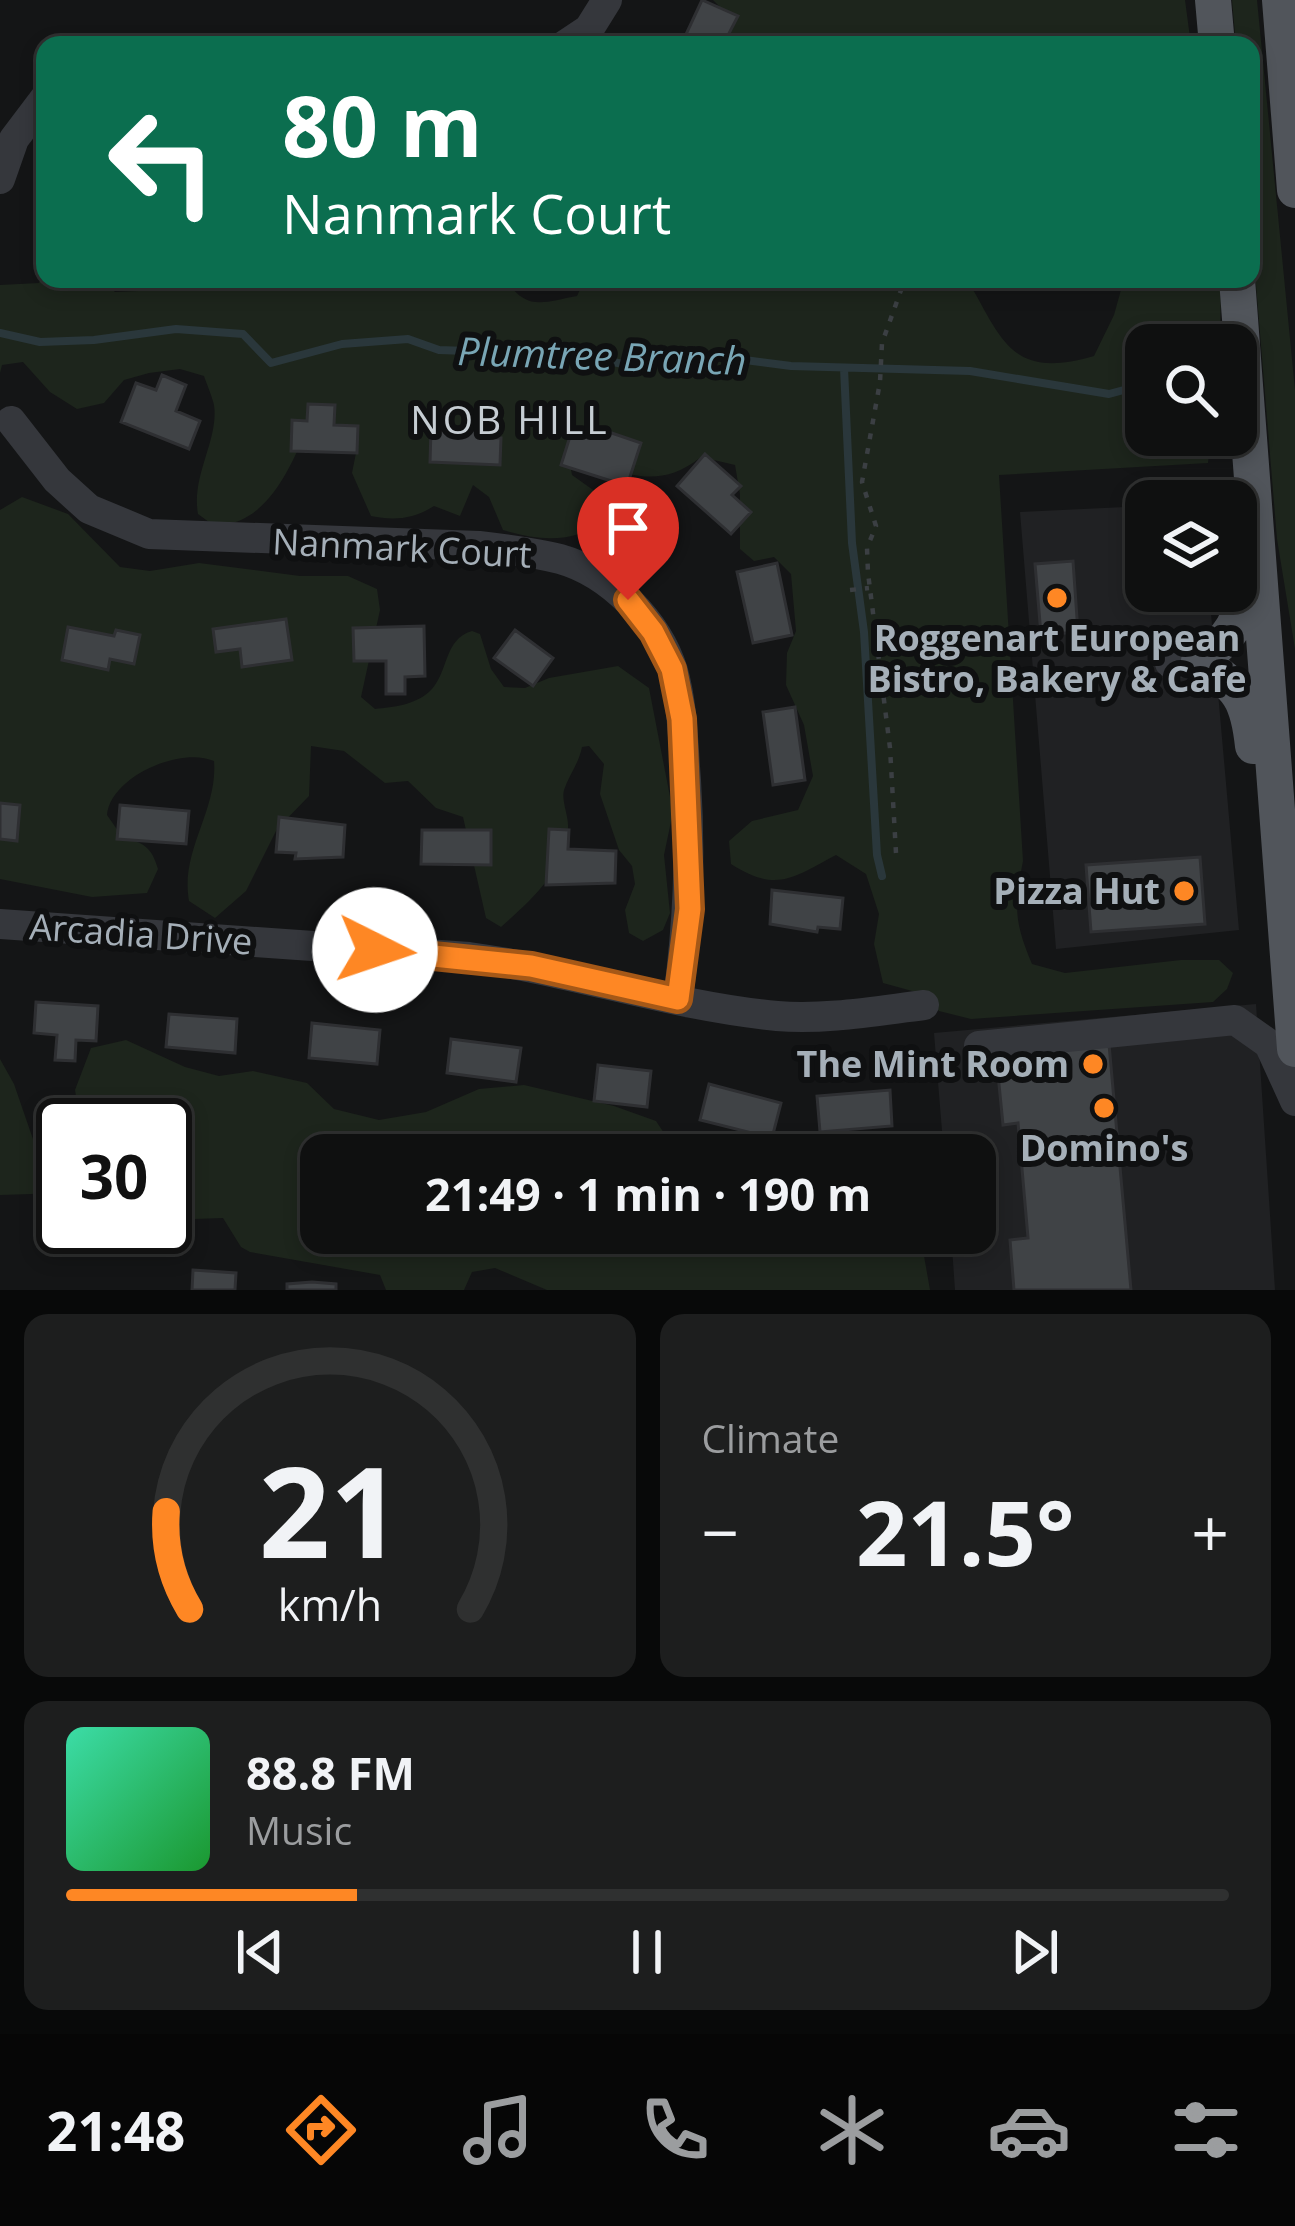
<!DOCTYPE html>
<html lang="en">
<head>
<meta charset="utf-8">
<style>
  :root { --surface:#0f1010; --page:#1d1e1e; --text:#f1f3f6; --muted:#9b9d9f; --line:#2f3030; --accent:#fe8724 }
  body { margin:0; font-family:"Open Sans",sans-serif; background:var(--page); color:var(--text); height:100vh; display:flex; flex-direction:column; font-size:45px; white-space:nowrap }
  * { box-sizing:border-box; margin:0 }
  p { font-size:39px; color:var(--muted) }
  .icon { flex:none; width:66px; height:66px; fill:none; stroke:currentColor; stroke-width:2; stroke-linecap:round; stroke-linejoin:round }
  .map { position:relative; height:1290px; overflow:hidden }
  .details { display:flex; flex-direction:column; gap:24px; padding:24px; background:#080909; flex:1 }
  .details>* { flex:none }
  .banner { position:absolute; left:36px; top:36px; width:1224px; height:252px; border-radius:24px; box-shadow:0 6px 18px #0003,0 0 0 3px var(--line); background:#0b6e4f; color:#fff; overflow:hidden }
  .tools { position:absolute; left:1125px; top:324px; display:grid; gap:24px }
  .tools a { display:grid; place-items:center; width:132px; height:132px; border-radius:24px; background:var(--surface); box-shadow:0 6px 18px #0003,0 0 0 3px var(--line); font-size:60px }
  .speed { position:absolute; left:36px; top:1098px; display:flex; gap:24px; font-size:60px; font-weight:700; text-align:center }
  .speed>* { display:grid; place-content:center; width:156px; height:156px; border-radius:50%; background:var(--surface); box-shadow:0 6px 18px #0003,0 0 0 3px var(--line); line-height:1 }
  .speed .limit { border:6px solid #111; border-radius:18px; background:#fff; color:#111 }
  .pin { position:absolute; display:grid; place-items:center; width:102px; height:102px; color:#fff; margin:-123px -51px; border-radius:50% 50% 50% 0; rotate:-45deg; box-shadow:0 0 12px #0007 }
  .pin .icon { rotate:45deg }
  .me { position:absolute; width:132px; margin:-66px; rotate:94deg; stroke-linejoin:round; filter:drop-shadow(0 0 9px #0008) }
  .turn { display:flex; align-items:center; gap:42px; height:252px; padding:0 48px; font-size:54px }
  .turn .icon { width:156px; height:156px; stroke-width:2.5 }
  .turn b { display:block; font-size:84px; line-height:102px }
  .big { font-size:90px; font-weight:700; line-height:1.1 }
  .details .widget { flex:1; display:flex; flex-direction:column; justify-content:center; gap:18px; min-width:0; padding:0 42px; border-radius:24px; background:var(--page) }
  .details .dial { align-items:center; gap:0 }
  .dial svg { height:312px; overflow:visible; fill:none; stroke:var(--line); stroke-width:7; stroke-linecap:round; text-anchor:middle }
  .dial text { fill:var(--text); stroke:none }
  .song { display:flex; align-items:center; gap:36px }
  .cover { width:144px; height:144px; border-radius:18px; background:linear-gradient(135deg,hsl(160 70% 55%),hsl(130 70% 35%)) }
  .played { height:12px; border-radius:6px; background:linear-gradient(90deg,var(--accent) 25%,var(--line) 25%) }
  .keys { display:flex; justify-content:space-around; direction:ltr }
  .heat { display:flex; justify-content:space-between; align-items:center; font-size:66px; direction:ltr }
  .details .tiles { flex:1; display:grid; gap:24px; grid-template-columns:1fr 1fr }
  .widget:last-child { grid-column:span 2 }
  .trip { position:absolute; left:300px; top:1134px; width:696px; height:120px; border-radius:24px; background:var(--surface); box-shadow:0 6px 18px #0003,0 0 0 3px var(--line); font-weight:700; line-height:120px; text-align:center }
  .tab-bar { display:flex; height:192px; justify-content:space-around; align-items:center; background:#060606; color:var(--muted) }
  .tab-bar .icon { width:84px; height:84px }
  .tab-bar .selected { color:var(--accent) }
  .tab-bar b { font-size:54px; color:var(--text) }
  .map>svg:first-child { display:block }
  .built { fill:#202123 }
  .green { fill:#1d251c }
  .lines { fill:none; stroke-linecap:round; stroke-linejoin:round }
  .stream { stroke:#2a373b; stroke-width:8 }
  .building { fill:#404346; stroke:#2e2f32; stroke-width:3 }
  .path { stroke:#3b3f43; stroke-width:4.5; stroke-dasharray:6 9; stroke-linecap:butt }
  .minor { stroke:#35373c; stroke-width:30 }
  .major { stroke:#51555b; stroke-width:36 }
  .route-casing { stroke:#a55817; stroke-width:30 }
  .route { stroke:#fe8724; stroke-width:21 }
  .poi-dot { fill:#fe8724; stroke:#0f1011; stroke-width:4.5 }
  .labels { text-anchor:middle; stroke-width:12; stroke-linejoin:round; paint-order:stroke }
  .street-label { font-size:36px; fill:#a5afb8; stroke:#0f1011 }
  .poi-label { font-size:36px; font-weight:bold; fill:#a5afb8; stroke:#0f1011 }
  .water-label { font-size:39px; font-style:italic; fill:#79a6b5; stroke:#0f1011 }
  .neighbourhood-label { font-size:39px; letter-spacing:3px; fill:#c6cdd3; stroke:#0f1011 }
</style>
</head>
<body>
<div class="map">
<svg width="1295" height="1290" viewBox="0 0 1295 1290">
  <rect width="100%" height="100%" fill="#141516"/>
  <path class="built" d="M1146 506V591H1209L1239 930 1056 949 1020 512Z
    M1256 1004 1275 1290H955L951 1233H975V1155H944L934 1033Z"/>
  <path class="green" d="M713 0H1185L1191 45H731L730 17Z
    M1232 0H1257L1295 390V649L1277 539 1251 224V45H1236Z
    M45 268V279H99L115 292 272 285 280 279H506C526 312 544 302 577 296L585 279H967C1003 341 1011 380 1094 356L1114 315 1124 279H1221L1220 345H1146V435H1211L1208 463 999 475 1023 861C1014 907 1014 921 1032 964L1065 973 1181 960H1219L1233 973 1227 989 1213 1002 971 1019 939 1011 923 994 883 983 874 944 879 914 866 874 836 855C793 878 776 893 731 864L729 841 752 821 798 810 813 776 804 725 786 685 787 653 796 631 791 574 774 557 754 561 740 549V494L735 465 701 457C655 494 618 470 568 454L572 475 603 497 607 519C575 544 540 541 503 530L489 497 473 485 460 516 434 506C414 519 394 521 371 516L352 473 356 453 308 428C293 460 276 504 241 520 234 524 221 524 213 525L198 514C191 475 219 440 214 405 212 396 207 385 204 376L180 369 149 373 124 380 104 403 77 409 50 392 23 362 2 365 0 373V285L39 283Z
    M22 497 68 514 120 567 150 571 199 563 300 576H348L377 589 380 610 361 697 375 709C394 707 414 705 429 692 449 674 443 639 472 631L480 634 491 669 504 687 525 688 549 678 618 666 649 688 673 812 664 855 670 913 663 930 643 941 629 933 625 910 635 884 632 866 619 850 600 794 604 764 589 746 582 747C579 763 569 775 564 790 561 801 569 816 568 828 565 871 531 900 501 927L486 918 463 817 436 808 408 781 385 783 344 751 311 746 309 796 277 829 246 891 215 918 189 901C180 850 218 811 214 761 181 746 110 777 107 815L123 838C144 842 152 848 158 869L147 893 92 897 0 879V510Z
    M126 1040 185 1067 219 1076 253 1071 307 1083 334 1109 379 1120 426 1112 479 1089 524 1085 614 1106 656 1121 676 1151 686 1155H321V1233H920L930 1290H547L495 1268 472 1272 464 1290H386L380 1275 250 1252 241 1247 223 1218 165 1220V1125H76L80 1120 75 1090 91 1048Z
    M0 1059 14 1084 35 1145 59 1146 63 1141V1193L0 1195Z"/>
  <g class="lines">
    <path class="stream" d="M0 333 40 342 94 340 176 329 243 334 271 363 342 344 408 339 439 350 578 355 628 365 662 353H690L791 366 970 371 1109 394 1146 384
      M844 368 852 543 864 632 877 855 882 876"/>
  </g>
  <path class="building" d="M702 0 738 16 723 45H681Z
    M162 375 186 385 176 411 200 421 189 449 121 422 136 383 156 390Z
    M308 404 335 405 334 425 358 426 357 453 291 451 292 420 307 421Z
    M431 429 480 430 479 437 501 438 500 465 430 462Z
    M600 429 641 443 627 486 561 465 572 430 597 438Z
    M705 454 741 486 732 495 751 512 731 534 677 486Z
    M1073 561 1078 632 1041 635 1035 564Z
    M777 563 792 635 753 643 737 572Z
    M286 619 292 660 242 667 240 649 216 652 213 629Z
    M424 626 425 676 405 677V694H386V661H354L353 628Z
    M68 627 114 636 116 630 140 635 134 664 110 659 108 670 62 660Z
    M515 630 553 658 533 686 494 658Z
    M795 707 805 780 773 785 763 712Z
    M0 803 20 805 17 841 0 839Z
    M120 805 189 811 186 844 117 839Z
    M279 817 345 825 343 857 295 859 296 853 276 852Z
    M549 829 569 830 568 849 616 851 615 883 546 885Z
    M422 830H491V865L421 864Z
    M1200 857 1205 924 1091 932 1086 865Z
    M772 890 843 898 840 929 818 927 817 932 770 924Z
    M36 1002 98 1006 96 1041 76 1040 75 1061 55 1060 57 1035 34 1033Z
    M169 1014 237 1019 235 1053 166 1047Z
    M312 1023 380 1030 377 1064 309 1058Z
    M451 1039 521 1048 516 1082 447 1073Z
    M1109 1044 1131 1290H1014L1010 1240 1028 1238 1018 1123 1003 1125 996 1054Z
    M598 1065 651 1071 647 1107 594 1101Z
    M709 1084 781 1103 772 1138 700 1120Z
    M890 1090 892 1126 820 1132 817 1096Z
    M193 1270 236 1273 235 1290H192Z
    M312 1282 336 1284V1290H287V1284Z"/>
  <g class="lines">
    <path class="path" d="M850 590 869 588
      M896 853 890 748 868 573 867 548 876 526 862 482 880 382 882 343 905 279"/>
    <path class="minor" d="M565 45 589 29 607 0
      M0 179 14 139 45 98
      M11 421 57 480 89 509 149 534 479 546C506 549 534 552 560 559 610 573 658 622 673 671 683 706 683 744 686 780 691 859 688 922 678 999
      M1170 663 1199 661
      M0 924 469 957C572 971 672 1006 777 1016 825 1020 875 1011 924 1005
      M979 1046 1235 1020 1269 1044 1295 1101"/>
    <path class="major" d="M1213 0 1217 45
      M1280 0 1295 190
      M1237 279 1295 1049
      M1243 578C1245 619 1230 639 1199 661 1239 687 1248 698 1253 746"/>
  </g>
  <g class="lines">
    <defs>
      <path id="route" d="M375 950 531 966 678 999 690 909 682 719 672 669 653 632 628 600"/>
    </defs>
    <use href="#route" class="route-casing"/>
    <use href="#route" class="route"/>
  </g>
  <g class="poi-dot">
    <circle cx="1057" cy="598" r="12"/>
    <circle cx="1184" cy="891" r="12"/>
    <circle cx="1093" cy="1064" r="12"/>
    <circle cx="1104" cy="1108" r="12"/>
  </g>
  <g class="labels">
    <g class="street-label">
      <text transform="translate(402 548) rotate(3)" y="13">Nanmark Court</text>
      <text transform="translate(141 934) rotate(4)" y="13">Arcadia Drive</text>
    </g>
    <g class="poi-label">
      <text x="1057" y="651">Roggenart European<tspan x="1057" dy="41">Bistro, Bakery &amp; Cafe</tspan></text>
      <text x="1160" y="904" text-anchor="end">Pizza Hut</text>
      <text x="1069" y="1077" text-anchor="end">The Mint Room</text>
      <text x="1104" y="1161">Domino's</text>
    </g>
    <g class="water-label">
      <text transform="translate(602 356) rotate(2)" y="14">Plumtree Branch</text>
    </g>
    <g class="neighbourhood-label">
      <text x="510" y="434">NOB HILL</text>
    </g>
  </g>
</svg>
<div class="tools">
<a><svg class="icon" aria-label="search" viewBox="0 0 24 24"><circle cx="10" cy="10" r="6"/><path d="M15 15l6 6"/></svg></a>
<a><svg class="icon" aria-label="layers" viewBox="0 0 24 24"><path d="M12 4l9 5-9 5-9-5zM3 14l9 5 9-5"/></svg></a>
</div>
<div class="speed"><div class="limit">30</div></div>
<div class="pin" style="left:628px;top:600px;background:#d93025"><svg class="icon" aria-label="arrive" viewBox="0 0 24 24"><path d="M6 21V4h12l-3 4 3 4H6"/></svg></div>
<svg class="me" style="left:375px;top:950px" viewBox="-20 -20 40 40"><circle r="19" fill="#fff"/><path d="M0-13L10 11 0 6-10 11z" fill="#fe8724"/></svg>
<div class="trip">21:49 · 1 min · 190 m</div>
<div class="banner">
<div class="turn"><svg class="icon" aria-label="left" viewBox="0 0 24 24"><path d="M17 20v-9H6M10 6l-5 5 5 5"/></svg><div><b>80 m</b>Nanmark Court</div></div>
</div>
</div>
<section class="details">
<div class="tiles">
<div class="widget dial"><svg viewBox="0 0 100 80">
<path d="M14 69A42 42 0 1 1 86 69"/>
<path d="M14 69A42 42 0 0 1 8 44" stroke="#fe8724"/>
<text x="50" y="56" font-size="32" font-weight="700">21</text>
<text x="50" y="72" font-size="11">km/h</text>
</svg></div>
<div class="widget"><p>Climate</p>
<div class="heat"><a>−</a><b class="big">21.5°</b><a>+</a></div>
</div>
<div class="widget">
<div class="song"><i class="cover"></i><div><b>88.8 FM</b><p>Music</p></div></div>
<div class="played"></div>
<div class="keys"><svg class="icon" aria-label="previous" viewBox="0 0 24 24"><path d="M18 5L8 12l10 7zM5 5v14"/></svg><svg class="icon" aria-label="pause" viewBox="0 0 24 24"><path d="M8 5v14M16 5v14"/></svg><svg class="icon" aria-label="next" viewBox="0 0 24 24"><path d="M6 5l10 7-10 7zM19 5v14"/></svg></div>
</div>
</div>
</section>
<nav class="tab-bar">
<b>21:48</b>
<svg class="icon selected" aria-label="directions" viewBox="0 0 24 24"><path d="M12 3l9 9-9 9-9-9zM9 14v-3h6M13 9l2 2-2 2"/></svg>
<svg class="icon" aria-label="music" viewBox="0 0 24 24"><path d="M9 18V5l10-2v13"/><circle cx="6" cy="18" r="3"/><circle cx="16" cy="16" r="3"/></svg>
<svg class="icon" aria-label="phone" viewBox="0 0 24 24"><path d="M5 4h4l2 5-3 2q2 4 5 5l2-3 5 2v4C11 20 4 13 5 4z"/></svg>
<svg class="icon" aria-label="climate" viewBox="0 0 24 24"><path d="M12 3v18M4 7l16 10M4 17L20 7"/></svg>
<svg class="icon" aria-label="car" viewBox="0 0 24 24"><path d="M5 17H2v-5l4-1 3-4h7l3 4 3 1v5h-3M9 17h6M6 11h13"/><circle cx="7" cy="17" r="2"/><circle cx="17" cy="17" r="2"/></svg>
<svg class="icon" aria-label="filters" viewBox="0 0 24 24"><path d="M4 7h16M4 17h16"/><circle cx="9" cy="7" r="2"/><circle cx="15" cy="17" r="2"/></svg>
</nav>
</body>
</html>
